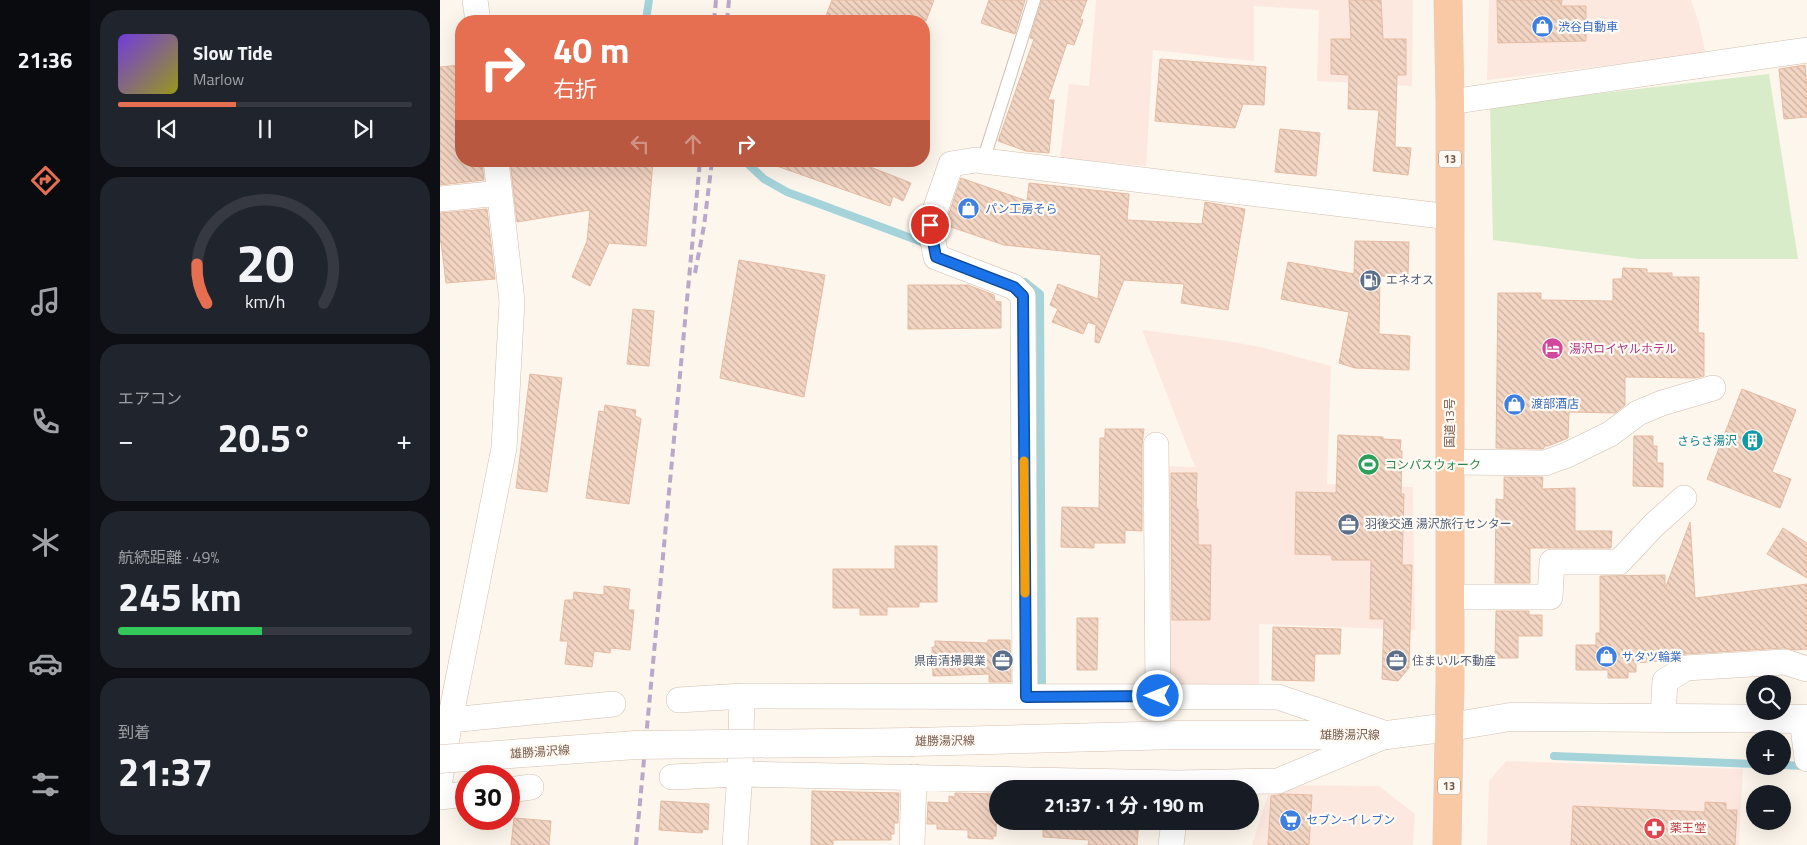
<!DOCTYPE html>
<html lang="ja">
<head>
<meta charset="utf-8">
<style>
  :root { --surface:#171b24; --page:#20242c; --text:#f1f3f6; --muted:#9ea1a6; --line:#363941; --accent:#e76f51 }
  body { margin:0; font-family:"Titillium Web","Noto Sans JP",sans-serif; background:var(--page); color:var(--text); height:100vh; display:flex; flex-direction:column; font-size:19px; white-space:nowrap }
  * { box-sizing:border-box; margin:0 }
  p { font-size:16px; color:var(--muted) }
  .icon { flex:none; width:28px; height:28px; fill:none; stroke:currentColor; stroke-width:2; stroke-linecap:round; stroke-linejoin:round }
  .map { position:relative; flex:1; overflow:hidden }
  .drawer { display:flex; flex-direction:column; gap:10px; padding:10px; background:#0d0f14; width:350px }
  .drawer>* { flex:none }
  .guide { position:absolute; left:15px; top:15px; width:475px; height:152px; border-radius:20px; box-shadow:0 5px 20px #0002; background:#e76f51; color:#fff; overflow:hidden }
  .fabs { position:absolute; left:1306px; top:675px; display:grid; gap:10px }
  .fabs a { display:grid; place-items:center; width:45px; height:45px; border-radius:50%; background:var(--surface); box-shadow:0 5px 20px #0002; font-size:25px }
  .speed { position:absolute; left:15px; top:765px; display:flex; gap:10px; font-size:25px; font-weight:700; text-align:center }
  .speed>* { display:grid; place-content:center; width:65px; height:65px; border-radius:50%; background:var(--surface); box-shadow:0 5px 20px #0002; line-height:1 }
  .speed .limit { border:8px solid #d22; background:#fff; color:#111 }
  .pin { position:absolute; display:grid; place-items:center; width:42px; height:42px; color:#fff; margin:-21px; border:2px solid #fff; border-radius:50%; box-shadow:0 1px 5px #0007 }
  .me { position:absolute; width:55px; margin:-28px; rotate:270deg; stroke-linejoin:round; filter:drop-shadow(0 0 4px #0008) }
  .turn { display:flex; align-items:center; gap:18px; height:105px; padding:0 15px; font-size:22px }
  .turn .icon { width:65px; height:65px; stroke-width:2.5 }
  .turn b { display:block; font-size:35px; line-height:42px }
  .lanes { display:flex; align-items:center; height:48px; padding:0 15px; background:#0003; justify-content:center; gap:25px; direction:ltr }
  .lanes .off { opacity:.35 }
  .big { font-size:38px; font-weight:700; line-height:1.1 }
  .drawer .widget { flex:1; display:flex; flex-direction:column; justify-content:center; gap:8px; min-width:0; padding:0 18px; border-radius:20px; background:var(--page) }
  .drawer .dial { align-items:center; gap:0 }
  .dial svg { height:130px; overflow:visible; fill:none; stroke:var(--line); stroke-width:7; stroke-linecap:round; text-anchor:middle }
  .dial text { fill:var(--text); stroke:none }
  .song { display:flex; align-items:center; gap:15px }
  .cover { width:60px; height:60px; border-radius:8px; background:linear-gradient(135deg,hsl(260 70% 55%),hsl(60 70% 35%)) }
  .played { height:5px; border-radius:2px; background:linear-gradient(90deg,var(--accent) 40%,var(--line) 40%) }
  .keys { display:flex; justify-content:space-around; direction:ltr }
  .heat { display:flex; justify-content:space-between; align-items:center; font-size:28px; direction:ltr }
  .charge { height:8px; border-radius:4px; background:linear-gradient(90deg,#34c759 49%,var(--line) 0) }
  .trip { position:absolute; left:549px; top:780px; width:270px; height:50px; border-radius:25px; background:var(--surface); box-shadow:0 5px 20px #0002; font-weight:700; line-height:50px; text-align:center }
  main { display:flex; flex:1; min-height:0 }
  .menu { display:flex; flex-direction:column; width:90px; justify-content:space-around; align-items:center; background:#090b0e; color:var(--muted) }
  .menu .icon { width:35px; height:35px }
  .menu .active { color:var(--accent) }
  .menu b { font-size:22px; color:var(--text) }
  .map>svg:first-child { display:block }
  .commercial { fill:#fde8e0 }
  .grass { fill:#d8ecc9 }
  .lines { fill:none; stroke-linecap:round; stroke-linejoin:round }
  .stream { stroke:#a5d3da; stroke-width:8 }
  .building { fill:url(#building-back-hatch); stroke:#e6bba3 }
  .service-casing { stroke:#d1beb0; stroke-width:14 }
  .minor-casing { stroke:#d1beb0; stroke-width:26 }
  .tertiary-casing { stroke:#d1beb0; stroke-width:29 }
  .secondary-casing { stroke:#d6c0b0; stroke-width:29 }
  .trunk-casing { stroke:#dad1cd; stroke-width:29 }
  .service { stroke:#fff; stroke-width:12 }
  .minor { stroke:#fff; stroke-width:25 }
  .tertiary { stroke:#fff; stroke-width:28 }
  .secondary { stroke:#fff; stroke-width:28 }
  .trunk { stroke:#f9c8a4; stroke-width:28 }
  .rail { stroke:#b9a8c9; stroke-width:4; stroke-dasharray:8 5; stroke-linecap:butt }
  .secondary-bridge-casing { stroke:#d6c0b0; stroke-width:29; stroke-linecap:butt }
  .secondary-bridge { stroke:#fff; stroke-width:28 }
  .route-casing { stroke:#114b97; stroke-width:12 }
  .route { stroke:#1a73e8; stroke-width:9 }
  .slow { stroke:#f59e0b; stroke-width:9 }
  .labels { text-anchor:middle; stroke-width:4.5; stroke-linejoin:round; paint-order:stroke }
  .shield { fill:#fffaf3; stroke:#a28b7f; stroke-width:1 }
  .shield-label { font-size:11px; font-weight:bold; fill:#7a5c4d }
  .shop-label { font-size:12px; fill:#366cbe; stroke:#fffaf3; text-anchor:start }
  .service-label { font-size:12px; fill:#4e5e75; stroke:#fffaf3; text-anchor:start }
  .hotel-label { font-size:12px; fill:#b23c85; stroke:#fffaf3; text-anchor:start }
  .street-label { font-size:12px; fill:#7a5c4d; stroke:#fffaf3 }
  .culture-label { font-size:12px; fill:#0d838f; stroke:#fffaf3; text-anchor:end }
  .leisure-label { font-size:12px; fill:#27864d; stroke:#fffaf3; text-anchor:start }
  .health-label { font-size:12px; fill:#be3a42; stroke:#fffaf3; text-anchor:start }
</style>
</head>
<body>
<main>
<nav class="menu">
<b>21:36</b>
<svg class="icon active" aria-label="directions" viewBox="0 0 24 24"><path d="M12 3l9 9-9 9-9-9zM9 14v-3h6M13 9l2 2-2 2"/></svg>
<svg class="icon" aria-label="music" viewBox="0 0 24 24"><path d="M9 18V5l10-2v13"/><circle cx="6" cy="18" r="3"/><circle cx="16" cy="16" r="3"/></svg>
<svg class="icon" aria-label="phone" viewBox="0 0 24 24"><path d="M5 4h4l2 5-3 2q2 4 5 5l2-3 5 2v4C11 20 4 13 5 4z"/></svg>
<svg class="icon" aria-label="climate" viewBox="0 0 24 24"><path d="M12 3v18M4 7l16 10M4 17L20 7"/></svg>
<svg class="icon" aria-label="car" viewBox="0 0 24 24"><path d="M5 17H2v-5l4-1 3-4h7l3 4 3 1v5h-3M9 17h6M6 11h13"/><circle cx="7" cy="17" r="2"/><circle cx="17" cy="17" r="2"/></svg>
<svg class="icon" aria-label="filters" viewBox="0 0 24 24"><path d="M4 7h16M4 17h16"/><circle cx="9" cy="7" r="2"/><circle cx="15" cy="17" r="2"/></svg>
</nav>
<section class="drawer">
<div class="widget">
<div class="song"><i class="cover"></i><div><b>Slow Tide</b><p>Marlow</p></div></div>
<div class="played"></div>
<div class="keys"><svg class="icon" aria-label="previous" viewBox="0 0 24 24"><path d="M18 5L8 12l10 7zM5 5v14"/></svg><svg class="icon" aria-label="pause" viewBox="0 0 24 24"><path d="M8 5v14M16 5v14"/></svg><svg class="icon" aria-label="next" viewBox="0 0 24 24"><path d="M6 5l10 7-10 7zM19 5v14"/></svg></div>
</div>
<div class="widget dial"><svg viewBox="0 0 100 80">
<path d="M14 69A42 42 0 1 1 86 69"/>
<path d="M14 69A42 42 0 0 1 8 45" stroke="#e76f51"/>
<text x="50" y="56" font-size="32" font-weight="700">20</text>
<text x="50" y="72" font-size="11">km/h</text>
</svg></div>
<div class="widget"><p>エアコン</p>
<div class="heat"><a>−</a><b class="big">20.5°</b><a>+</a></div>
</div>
<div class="widget"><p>航続距離 · 49%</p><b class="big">245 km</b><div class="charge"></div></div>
<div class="widget"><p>到着</p><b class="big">21:37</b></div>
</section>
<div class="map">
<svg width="1367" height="845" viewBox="0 0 1367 845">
  <defs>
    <pattern id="building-back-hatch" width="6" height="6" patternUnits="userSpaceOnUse" patternTransform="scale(1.25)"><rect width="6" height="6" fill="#f3d5c3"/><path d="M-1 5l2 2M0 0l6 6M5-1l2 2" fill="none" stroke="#cab0a1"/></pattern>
  </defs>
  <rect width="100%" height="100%" fill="#fdf6ec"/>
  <path class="commercial" d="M656 0H973L972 86 877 81 879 10 814 6V61L713 50 706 166 620 158 629 84 649 86Z
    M1049 0H1251L1258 20 1266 54 1047 80Z
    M702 330 781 340 821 347 891 366 887 484 973 487 975 630 819 624V687L725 686 723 466 755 467Z
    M1066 761 1303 769 1299 845H1047L1049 781Z
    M831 785 939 786 975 814 973 845H812Z"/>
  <path class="grass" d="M1329 74 1358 259H1199L1053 240 1050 106Z"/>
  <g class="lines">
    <path class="stream" d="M207 21 206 20 209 0
      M305 161 324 179 347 192 490 245
      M585 282 600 294 602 693
      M1114 756 1315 764
      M1342 765 1365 766"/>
  </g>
  <path class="building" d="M392 0H494L486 21H384Z
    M549 0H585L575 34 541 23Z
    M602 0H647L640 19 643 20 634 45 627 43 608 100H614L609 153 586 151 558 141 594 39 590 38Z
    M909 0H941L943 39H966V75H957L955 147 971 148 968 175 933 171 939 110 908 109 909 75 891 74V39H911Z
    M1057 0H1122L1121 6H1146V41L1058 43Z
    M720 59 826 67 824 105 803 104 795 128 715 121Z
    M21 65V161H42L44 180 0 185V67Z
    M1365 65 1367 87V117L1344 119 1339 69Z
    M840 129 880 133 876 176 835 172Z
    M70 161H213L206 246 169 243 150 286 132 277 147 241 150 210 77 222Z
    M331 161H430L428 166 471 183 463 201 453 196 450 206 331 164Z
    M521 178 587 201 589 183 689 194 687 220 762 224 765 202 805 209 788 310 741 303 744 284 684 280 659 343 655 342 656 325 648 322 643 334 612 322 618 309 610 305 618 284 658 299 661 255 564 245 505 225Z
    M47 209 55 279 6 283 1 242 0 243V213Z
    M915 241 969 242 968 277 940 276 939 334 970 336 969 370 915 368 899 363 909 312 841 299 848 262 914 274Z
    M299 260 385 275 364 397 280 378Z
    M1183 268 1207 269V273H1232V277H1259L1258 333H1264V376L1255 378 1185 377V405L1175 413 1129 412 1128 438 1108 446H1105L1103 449 1056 448 1058 293H1101V300L1173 301V279H1182Z
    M468 285H528L554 295 555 301 561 302V328L468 329Z
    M193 309 214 311 209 366 187 364Z
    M90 374 122 378 107 492 76 488Z
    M1302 389 1356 410 1332 472 1351 479 1340 508 1267 479Z
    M165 405 196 410 195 416 201 419 189 504 146 498 159 411 164 412Z
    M665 429H704L702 445V531L685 530V543H654V548L621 547 622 507 659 508 660 438H665Z
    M898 435 943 437V439L961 440 960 451H962L961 494H964L962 565H972L969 668 958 681 942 679 944 619H930L931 560H892V555L855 554 856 492 896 493Z
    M1194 436H1213V446H1217V463H1223V487L1193 486Z
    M731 473H757L756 509H758V545H771L770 620H732Z
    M1064 477H1103L1102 489 1135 488V531H1172L1171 548H1090V583H1055L1056 499 1064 500Z
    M1250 522 1255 598 1367 584V649L1355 650 1344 648 1245 654 1231 660 1196 663V672H1188V678H1168V670H1136V645H1156V633H1160V576L1225 575V589Z
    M1343 528 1367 543V578L1327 554Z
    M455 546H497V602H479V607H447V615H420V608H393V569H455Z
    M164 586 190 589 188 610H194L190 650 171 648 170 653 154 651 152 667 125 664 128 641H120L125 600H133L134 592 164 595Z
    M1056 611H1089V615H1102V636H1078V658H1055Z
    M637 618H658L657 670H637Z
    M833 627 901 629 900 654H875L874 681 832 680Z
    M548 640H570L571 682H549V674L493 676 492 647H495V641L548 643Z
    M372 791 459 793 458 823H454V834H451V840H393V845H371Z
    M515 793 557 794 556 836H553V839L528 838V830L497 829V824H487L488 802 509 803V796L515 797Z
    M844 794 872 795 869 845H828L831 796Z
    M221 801 269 804 268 830 263 829 262 833 219 830Z
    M1265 802 1286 803V810H1297L1295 845H1131L1133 806 1265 812Z
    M74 818 111 821 109 845H71Z
    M603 821 699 822 697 845H648L649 840 603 837Z"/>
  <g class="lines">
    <defs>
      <path id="service" d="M543 161 594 0"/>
      <path id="minor" d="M35 0 38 21
        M1010 102 1367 50
        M0 199 60 193
        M716 445 718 696
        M1010 462 1105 463 1127 455 1170 434 1198 413 1222 403 1273 388
        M1010 597H1110L1112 562H1179L1214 525 1244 498
        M585 697 583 296 574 287 496 257 490 225 511 164 536 160 543 161 1010 217
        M239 700 302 696 838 697 941 732
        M1223 718 1225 681 1246 668 1345 662 1367 669
        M1362 719 1367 759
        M0 721 173 704
        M232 777 300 774 739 783 838 781 945 736
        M0 780 10 720 64 448 72 301 56 161
        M69 790 91 787
        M0 797 26 794
        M295 845 300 774 302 696
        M472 845 474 777
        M731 845 734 821"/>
      <path id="tertiary" d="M1010 727 1070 717 1367 719"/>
      <path id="secondary" d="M473 742 739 735H947L1010 727"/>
      <path id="trunk" d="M1007 845 1010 682V102L1008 0"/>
    </defs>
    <use href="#service" class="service-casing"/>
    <use href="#minor" class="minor-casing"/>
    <use href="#tertiary" class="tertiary-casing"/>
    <use href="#secondary" class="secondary-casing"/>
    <use href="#trunk" class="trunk-casing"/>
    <use href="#service" class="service"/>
    <use href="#minor" class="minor"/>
    <use href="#tertiary" class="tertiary"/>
    <use href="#secondary" class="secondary"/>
    <use href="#trunk" class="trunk"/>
    <path class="rail" d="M274 21 276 0
      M287 21 289 0
      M255 273 264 226 272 161
      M196 845 260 161"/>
    <defs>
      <path id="secondary-bridge" d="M0 759 196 745 473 742"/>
    </defs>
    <use href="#secondary-bridge" class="secondary-bridge-casing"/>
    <use href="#secondary-bridge" class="secondary-bridge"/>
  </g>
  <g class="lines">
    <defs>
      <path id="route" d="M490 225 496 257 574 287 583 296 586 697 718 696"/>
    </defs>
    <use href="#route" class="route-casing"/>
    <use href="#route" class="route"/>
    <path class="slow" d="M584 461 585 593"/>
  </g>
  <defs>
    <symbol id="shop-disc" viewBox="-11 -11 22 22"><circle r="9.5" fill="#3f7fe0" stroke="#fffaf3"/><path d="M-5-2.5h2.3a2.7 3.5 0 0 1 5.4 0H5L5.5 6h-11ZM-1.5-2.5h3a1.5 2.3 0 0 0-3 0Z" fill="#fff"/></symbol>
    <symbol id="fuel-disc" viewBox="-11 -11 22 22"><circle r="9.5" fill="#5c6f8a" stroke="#fffaf3"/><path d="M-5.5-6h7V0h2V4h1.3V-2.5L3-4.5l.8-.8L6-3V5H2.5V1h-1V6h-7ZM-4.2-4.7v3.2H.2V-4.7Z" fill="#fff"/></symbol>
    <symbol id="hotel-disc" viewBox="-11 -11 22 22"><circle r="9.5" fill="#d1479c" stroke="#fffaf3"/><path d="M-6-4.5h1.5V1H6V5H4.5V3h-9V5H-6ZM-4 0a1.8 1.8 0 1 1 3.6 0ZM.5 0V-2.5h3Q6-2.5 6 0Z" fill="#fff"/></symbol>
    <symbol id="building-disc" viewBox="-11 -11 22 22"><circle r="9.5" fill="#0f9aa8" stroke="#fffaf3"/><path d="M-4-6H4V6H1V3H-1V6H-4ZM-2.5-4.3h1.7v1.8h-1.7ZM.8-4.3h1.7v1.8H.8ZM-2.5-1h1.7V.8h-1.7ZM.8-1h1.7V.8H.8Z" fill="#fff"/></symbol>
    <symbol id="stadium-disc" viewBox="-11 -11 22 22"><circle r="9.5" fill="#2e9e5b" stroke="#fffaf3"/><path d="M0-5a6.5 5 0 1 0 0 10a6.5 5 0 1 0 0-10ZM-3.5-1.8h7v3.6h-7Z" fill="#fff"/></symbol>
    <symbol id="office-disc" viewBox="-11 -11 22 22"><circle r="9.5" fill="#5c6f8a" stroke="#fffaf3"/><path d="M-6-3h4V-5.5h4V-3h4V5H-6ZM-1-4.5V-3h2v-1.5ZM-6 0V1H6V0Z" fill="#fff"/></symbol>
    <symbol id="supermarket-disc" viewBox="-11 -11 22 22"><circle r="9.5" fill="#3f7fe0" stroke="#fffaf3"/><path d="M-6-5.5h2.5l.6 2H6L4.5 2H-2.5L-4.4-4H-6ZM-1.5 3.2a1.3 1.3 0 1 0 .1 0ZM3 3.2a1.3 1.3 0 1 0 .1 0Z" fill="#fff"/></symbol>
    <symbol id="pharmacy-disc" viewBox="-11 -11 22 22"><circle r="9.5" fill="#e0444e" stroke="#fffaf3"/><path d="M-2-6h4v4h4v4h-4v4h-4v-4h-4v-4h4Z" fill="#fff"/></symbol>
  </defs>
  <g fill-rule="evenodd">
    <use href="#shop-disc" x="1090" y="14" width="25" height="25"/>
    <use href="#shop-disc" x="516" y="196" width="25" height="25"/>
    <use href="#fuel-disc" x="918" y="268" width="25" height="25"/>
    <use href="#hotel-disc" x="1100" y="336" width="25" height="25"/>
    <use href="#shop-disc" x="1062" y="392" width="25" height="25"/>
    <use href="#building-disc" x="1300" y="428" width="25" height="25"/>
    <use href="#stadium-disc" x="916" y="452" width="25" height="25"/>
    <use href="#office-disc" x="896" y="512" width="25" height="25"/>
    <use href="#shop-disc" x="1154" y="644" width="25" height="25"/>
    <use href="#office-disc" x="550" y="648" width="25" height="25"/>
    <use href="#office-disc" x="944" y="648" width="25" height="25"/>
    <use href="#supermarket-disc" x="838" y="808" width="25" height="25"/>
    <use href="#pharmacy-disc" x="1202" y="816" width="25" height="25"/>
  </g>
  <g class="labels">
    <g class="shield">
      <rect x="999" y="150.5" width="22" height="17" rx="4"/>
      <rect x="998" y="777.5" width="22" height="17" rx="4"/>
    </g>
    <g class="shield-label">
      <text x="1010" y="163">13</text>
      <text x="1009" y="790">13</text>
    </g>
    <g class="shop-label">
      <text x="1118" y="31">渋谷自動車</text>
      <text x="545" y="213">パン工房そら</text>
      <text x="1091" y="408">渡部酒店</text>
      <text x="1182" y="661">サタツ輪業</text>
      <text x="866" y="824">セブン-イレブン</text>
    </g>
    <g class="service-label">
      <text x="946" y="284">エネオス</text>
      <text x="925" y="528">羽後交通 湯沢旅行センター</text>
      <text x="546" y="665" text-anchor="end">県南清掃興業</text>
      <text x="972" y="665">住まいル不動産</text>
    </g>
    <g class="hotel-label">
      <text x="1129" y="353">湯沢ロイヤルホテル</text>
    </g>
    <g class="street-label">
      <text transform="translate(1010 423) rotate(-90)" y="4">国道13号</text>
      <text x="910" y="739">雄勝湯沢線</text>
      <text transform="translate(505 741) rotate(-1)" y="4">雄勝湯沢線</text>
      <text transform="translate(100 752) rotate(-4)" y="4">雄勝湯沢線</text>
    </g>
    <g class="culture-label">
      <text x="1297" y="445">さらさ湯沢</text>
    </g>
    <g class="leisure-label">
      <text x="945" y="469">コンパスウォーク</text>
    </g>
    <g class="health-label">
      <text x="1230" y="832">薬王堂</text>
    </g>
  </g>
</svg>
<div class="fabs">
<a><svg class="icon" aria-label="search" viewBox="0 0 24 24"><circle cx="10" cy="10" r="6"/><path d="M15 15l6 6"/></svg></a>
<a>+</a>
<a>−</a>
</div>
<div class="speed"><div class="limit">30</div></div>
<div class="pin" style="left:490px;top:225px;background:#d93025"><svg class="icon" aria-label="arrive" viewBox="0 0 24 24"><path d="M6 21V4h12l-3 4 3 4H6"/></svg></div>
<svg class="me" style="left:718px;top:696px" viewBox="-20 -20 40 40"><circle r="17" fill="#1a73e8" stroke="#fff" stroke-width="3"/><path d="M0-11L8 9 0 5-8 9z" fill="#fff"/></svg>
<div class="trip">21:37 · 1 分 · 190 m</div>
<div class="guide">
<div class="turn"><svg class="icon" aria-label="right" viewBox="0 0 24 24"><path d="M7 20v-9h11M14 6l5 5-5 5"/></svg><div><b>40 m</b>右折</div></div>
<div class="lanes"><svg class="icon off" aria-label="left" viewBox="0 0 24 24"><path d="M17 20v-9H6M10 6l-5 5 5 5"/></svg><svg class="icon off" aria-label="ahead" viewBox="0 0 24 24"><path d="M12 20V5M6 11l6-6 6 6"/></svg><svg class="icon" aria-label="right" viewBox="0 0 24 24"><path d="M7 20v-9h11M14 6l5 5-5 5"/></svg></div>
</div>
</div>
</main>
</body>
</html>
